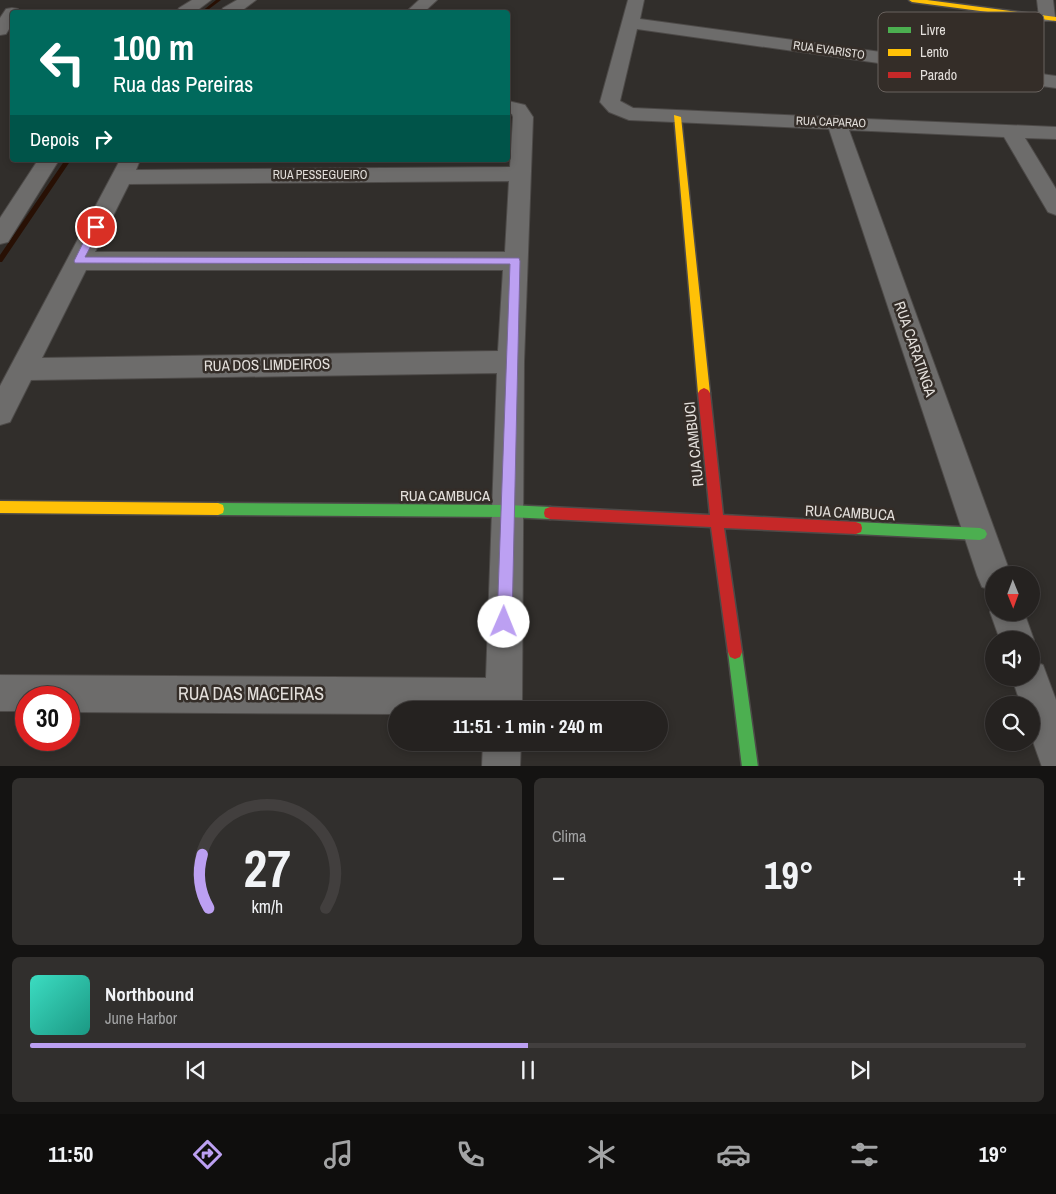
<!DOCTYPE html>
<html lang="pt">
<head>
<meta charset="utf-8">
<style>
  :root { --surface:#252220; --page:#312f2d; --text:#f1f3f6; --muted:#a3a4a5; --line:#423f3e; --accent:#bca0f2 }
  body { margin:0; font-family:"Archivo Narrow",sans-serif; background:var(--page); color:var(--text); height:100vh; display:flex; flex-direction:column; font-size:19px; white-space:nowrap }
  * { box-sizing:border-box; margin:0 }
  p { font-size:16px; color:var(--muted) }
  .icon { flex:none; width:28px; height:28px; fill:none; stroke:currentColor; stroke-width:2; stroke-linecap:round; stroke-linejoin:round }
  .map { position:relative; height:766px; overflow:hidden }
  .drawer { display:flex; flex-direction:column; gap:12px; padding:12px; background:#141312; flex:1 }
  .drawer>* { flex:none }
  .banner { position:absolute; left:10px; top:10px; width:500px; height:152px; border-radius:5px; box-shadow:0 2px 8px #0003,0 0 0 1px var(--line); background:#00695c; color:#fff; overflow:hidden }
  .needle { width:32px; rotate:179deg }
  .buttons { position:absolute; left:985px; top:566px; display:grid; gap:10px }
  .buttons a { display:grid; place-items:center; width:55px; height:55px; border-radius:50%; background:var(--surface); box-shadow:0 2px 8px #0003,0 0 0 1px var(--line); font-size:25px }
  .speed { position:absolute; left:15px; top:686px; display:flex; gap:10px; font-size:25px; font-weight:700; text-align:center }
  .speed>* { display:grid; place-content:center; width:65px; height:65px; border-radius:50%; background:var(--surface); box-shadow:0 2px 8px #0003,0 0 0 1px var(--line); line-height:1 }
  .speed .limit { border:8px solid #d22; background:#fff; color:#111 }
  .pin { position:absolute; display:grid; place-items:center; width:42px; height:42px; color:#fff; margin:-21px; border:2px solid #fff; border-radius:50%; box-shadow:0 1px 5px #0007 }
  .me { position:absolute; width:55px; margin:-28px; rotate:1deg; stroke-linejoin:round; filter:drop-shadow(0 0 4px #0008) }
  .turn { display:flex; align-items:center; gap:18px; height:105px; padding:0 20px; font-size:22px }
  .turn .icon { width:65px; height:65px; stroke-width:2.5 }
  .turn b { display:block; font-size:35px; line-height:42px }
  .then { display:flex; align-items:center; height:48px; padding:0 20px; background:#0003; gap:10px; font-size:19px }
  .big { font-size:38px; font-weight:700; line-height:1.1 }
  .drawer .card { flex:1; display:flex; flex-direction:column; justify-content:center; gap:8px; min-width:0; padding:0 18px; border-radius:8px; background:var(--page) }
  .drawer .dial { align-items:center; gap:0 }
  .dial svg { height:130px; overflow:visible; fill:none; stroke:var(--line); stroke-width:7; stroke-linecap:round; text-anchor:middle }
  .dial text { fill:var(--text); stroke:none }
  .song { display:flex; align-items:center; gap:15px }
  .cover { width:60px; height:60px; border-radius:8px; background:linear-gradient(135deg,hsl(170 70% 55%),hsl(170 70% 35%)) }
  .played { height:5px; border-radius:2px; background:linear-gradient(90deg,var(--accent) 50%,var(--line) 50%) }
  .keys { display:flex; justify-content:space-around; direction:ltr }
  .heat { display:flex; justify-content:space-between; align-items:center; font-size:28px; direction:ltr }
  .drawer .tiles { flex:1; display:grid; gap:12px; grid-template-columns:1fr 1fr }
  .card:last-child { grid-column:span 2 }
  .trip { position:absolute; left:388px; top:701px; width:280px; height:50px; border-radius:25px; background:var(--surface); box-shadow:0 2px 8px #0003,0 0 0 1px var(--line); font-weight:700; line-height:50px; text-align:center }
  .menu { display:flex; height:80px; justify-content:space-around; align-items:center; background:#0f0e0d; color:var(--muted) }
  .menu .icon { width:35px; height:35px }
  .menu .selected { color:var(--accent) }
  .menu b { font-size:22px; color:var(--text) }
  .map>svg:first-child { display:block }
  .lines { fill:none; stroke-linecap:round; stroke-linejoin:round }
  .stream { fill:#281004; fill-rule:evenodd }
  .street-casing { stroke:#4d4a48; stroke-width:2 }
  .fast-casing { stroke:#4d4a48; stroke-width:3 }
  .slow-casing { stroke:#4d4a48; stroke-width:3 }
  .jam-casing { stroke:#4d4a48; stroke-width:3 }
  .street { fill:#6d6c6b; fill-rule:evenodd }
  .fast { fill:#4caf50; fill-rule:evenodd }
  .slow { fill:#ffc107; fill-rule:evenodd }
  .jam { fill:#c62828; fill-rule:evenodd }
  .route { fill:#bca0f2; stroke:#7a689d }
  .labels { text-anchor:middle; stroke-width:5; stroke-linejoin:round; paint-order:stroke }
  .far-street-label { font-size:12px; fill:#e3dfdb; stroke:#342d28 }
  .street-label { font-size:15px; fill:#e3dfdb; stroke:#342d28 }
  .near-street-label { font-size:18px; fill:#e3dfdb; stroke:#342d28 }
  .key { fill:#342d28; stroke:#69625e; stroke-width:1 }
  .key-label { font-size:14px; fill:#e3dfdb }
</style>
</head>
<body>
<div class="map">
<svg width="1056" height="767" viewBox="0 0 1056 767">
  <rect width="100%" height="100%" fill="#312e2b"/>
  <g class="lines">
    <path class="stream" d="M216 0H221L205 12H201Z
      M65 160H71L2 262H0V255Z"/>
    <defs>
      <path id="street" d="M192 0H211L195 12H177L179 8Z
        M237 0H256L240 12H221L223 8Z
        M419 0H437L424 12H406Z
        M628 0H644L640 19 1056 76V88L637 29 620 101 633 108 830 117 836 116 843 118 1056 127V139L1025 138 1056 189V215L1048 212 1004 137 849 130 1011 575H994V591L982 587 977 575 829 129 629 120 609 112 600 102Z
        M1037 0H1053L1055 17 1053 21H1041L1039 17Z
        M12 8 18 9 20 12H12V24L6 34 0 35V18L6 9Z
        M508 101 525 105 533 117 524 362 522 710H396V714L69 712V698H26V711H0V675L486 678 497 373 31 380 10 422 0 425V386L120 160H140L136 170 510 167 513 117 512 114 508 113ZM509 181 505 252H95L129 184ZM86 270H503L498 351 42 358Z
        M38 160H59L8 242 0 244V218Z
        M994 603V612H1024L1034 640 1031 648V640H1000L990 612Z
        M1031 660 1043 665 1056 700V767H1042L1031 736V705H1021L1012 678H1031Z
        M483 742H521L520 767H482Z"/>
      <path id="fast" d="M218 503 507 505 550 507 555 509 556 513 555 517 550 519 507 517 218 515 213 513 212 509 213 505Z
        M856 522 980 528 985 530 987 534 985 538 980 540 856 534 851 532 850 528 851 524Z
        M735 645 740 647 742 652 758 767H742L728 652 730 647Z"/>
      <path id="slow" d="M909 0H927L1056 17V21L912 2Z
        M674 115 681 117 710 393 708 396H700L698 393Z
        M0 501 218 503 223 505 224 509 223 513 218 515 0 513Z"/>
      <path id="jam" d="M704 388 708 390 710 393 723 515 856 522 861 524 862 528 861 532 856 534 724 528 742 652 740 657 735 659 730 657 728 652 711 527 550 519 545 517 544 513 545 509 550 507 710 515 698 393 700 390Z"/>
    </defs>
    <use href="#street" class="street-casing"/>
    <use href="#fast" class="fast-casing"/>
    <use href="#slow" class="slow-casing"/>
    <use href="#jam" class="jam-casing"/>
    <use href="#street" class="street"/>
    <use href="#fast" class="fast"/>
    <use href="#slow" class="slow"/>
    <use href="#jam" class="jam"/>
  </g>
  <path class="route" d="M96 224 101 227 85 257 519 258 520 261 512 622 509 627 504 629 499 627 497 622 510 264 75 263 74 261 91 227Z"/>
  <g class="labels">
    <g class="far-street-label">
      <text transform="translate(829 50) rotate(8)" y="4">RUA EVARISTO</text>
      <text transform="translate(831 122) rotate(2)" y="4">RUA CAPARAO</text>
      <text x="320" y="179">RUA PESSEGUEIRO</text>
    </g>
    <g class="street-label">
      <text transform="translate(915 349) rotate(71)" y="5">RUA CARATINGA</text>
      <text transform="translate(267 365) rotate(-1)" y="5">RUA DOS LIMDEIROS</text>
      <text transform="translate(694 444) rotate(-96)" y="5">RUA CAMBUCI</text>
      <text x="445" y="501">RUA CAMBUCA</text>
      <text transform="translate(850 513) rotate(3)" y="5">RUA CAMBUCA</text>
    </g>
    <g class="near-street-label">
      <text x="251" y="700">RUA DAS MACEIRAS</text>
    </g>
  </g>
  <rect x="878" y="12" width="166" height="80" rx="8" class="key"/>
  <rect x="888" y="27" width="23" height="6" fill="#4caf50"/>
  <rect x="888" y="49" width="23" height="7" fill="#ffc107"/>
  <rect x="888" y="72" width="23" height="6" fill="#c62828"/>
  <g class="key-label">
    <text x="920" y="35">Livre</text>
    <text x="920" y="57">Lento</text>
    <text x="920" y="80">Parado</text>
  </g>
</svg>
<div class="buttons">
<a><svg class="needle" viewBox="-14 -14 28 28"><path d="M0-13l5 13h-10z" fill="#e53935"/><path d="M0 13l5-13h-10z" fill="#a3a4a5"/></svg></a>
<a><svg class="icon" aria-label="sound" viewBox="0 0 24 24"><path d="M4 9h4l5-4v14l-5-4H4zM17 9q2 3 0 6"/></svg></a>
<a><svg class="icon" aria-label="search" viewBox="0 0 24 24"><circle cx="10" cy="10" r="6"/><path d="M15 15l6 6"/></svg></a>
</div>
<div class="speed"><div class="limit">30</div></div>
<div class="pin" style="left:96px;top:227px;background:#d93025"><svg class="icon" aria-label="arrive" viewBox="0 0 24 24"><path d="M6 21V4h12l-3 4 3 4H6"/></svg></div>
<svg class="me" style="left:504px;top:622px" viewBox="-20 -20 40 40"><circle r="19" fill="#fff"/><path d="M0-13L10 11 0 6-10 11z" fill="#bca0f2"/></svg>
<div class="trip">11:51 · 1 min · 240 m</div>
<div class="banner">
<div class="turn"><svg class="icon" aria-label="left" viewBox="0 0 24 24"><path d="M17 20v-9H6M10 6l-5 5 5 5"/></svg><div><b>100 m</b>Rua das Pereiras</div></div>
<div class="then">Depois<svg class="icon" aria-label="right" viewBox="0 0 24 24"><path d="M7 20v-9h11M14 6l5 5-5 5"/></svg></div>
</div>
</div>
<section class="drawer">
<div class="tiles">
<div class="card dial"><svg viewBox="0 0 100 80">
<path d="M14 69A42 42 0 1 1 86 69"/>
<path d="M14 69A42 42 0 0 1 10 36" stroke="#bca0f2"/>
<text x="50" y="56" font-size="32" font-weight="700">27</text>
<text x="50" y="72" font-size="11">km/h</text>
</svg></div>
<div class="card"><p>Clima</p>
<div class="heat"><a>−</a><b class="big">19°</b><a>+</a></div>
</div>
<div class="card">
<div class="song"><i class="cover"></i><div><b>Northbound</b><p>June Harbor</p></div></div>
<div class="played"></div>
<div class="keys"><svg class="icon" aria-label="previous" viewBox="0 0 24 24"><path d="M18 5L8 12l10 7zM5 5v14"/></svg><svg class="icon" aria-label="pause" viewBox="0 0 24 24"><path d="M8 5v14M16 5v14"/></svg><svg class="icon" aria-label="next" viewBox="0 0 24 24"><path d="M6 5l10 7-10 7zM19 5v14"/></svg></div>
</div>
</div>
</section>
<nav class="menu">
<b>11:50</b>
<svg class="icon selected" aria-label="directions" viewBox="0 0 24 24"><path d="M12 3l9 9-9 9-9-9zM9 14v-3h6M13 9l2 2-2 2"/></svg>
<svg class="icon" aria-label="music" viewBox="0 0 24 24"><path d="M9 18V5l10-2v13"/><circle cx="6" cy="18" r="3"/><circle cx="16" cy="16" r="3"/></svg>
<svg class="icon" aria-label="phone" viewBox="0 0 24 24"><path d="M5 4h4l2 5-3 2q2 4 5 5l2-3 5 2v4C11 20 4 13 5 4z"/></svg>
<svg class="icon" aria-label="climate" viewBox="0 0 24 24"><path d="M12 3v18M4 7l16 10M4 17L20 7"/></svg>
<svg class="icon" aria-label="car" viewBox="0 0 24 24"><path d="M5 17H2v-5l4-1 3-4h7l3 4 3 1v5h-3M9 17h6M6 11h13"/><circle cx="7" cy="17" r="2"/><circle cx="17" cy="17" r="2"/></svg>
<svg class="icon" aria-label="filters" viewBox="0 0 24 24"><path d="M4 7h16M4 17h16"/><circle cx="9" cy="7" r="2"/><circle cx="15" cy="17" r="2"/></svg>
<b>19°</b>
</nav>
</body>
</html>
